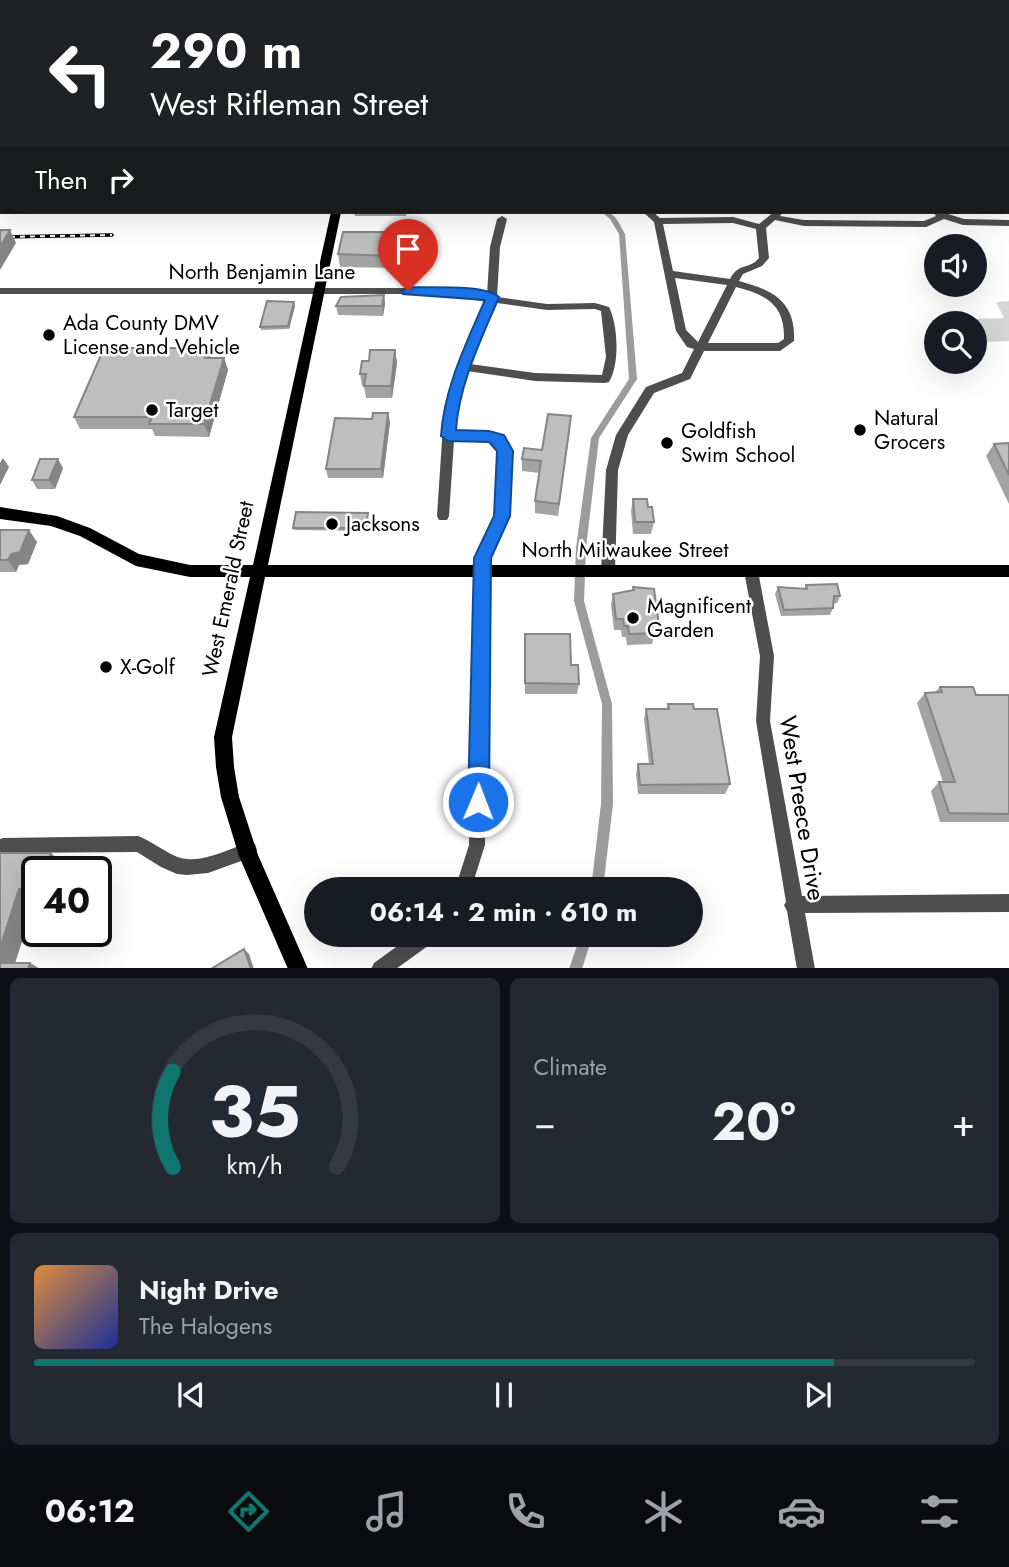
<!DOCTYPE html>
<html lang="en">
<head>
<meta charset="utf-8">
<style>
  :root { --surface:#171b24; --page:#242831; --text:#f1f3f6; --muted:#9ea1a6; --line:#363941; --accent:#0f766e }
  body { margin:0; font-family:Jost,sans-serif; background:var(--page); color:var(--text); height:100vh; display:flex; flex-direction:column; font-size:26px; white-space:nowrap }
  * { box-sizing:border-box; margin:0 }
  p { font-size:23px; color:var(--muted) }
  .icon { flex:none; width:38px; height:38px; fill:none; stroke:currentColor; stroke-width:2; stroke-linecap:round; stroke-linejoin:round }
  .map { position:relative; height:968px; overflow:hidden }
  .details { display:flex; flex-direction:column; gap:10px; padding:10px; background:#0d0f14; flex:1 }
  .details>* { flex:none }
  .guide { position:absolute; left:0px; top:0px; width:1010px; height:214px; box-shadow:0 7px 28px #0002; background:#202124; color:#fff; overflow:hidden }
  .fabs { position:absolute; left:924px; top:234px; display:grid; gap:14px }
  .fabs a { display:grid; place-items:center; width:63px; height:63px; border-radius:50%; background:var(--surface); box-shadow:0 7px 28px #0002; font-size:35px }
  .speed { position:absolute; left:21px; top:856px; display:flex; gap:14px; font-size:35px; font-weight:700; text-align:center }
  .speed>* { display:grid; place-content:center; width:91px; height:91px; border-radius:50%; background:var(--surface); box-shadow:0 7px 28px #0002; line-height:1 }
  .speed .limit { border:4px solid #111; border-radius:10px; background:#fff; color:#111 }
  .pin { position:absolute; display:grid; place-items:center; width:60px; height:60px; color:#fff; margin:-72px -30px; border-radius:50% 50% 50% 0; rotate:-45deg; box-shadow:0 0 7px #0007 }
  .pin .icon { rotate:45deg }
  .me { position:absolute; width:77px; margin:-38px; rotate:1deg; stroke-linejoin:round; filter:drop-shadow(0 0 5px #0008) }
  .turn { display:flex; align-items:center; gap:24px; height:147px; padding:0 35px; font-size:32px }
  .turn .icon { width:91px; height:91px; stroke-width:2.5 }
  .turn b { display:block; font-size:49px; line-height:60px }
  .then { display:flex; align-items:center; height:66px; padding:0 35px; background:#0003; gap:14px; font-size:26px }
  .big { font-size:52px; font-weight:700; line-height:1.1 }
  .details .widget { flex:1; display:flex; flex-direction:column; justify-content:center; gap:10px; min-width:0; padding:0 24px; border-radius:10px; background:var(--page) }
  .details .dial { align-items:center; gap:0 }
  .dial svg { height:182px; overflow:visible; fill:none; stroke:var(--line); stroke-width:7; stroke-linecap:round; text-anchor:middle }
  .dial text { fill:var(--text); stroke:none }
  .song { display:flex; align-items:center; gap:21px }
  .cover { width:84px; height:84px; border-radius:10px; background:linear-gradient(135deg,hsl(30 70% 55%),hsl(230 70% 35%)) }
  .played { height:7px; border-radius:4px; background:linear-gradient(90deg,var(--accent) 85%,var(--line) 85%) }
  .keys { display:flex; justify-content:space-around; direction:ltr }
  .heat { display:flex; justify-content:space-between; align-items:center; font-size:38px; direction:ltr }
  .details .tiles { flex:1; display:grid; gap:10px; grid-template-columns:1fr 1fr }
  .widget:last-child { grid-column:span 2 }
  .trip { position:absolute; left:304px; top:877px; width:399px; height:70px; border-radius:35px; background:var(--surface); box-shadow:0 7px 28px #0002; font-weight:700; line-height:70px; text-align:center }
  .tabs { display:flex; height:112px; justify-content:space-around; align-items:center; background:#090b0e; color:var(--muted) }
  .tabs .icon { width:49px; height:49px }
  .tabs .selected { color:var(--accent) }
  .tabs b { font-size:32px; color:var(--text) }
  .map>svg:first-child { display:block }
  .green { fill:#d5d5d5 }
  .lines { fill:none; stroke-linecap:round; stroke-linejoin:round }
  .canal { fill:#9c9c9c; fill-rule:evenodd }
  .minor { fill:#4e4e4e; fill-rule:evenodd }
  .major { fill:#000; fill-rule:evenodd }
  .rail-casing { stroke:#000; stroke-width:3.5 }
  .rail { stroke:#fff; stroke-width:2; stroke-dasharray:5; stroke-linecap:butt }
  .wall { fill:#a3a3a3 }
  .shaded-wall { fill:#858585 }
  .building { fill:#bebebe; stroke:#858585; stroke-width:2 }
  .route { fill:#1a73e8; stroke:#114b97; stroke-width:2 }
  .poi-dot { fill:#000; stroke:#fff; stroke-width:2.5 }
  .labels { text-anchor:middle; stroke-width:5; stroke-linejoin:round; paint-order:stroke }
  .street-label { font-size:21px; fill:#000; stroke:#fff }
  .poi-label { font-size:21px; fill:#000; stroke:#fff; text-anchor:start }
  .near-street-label { font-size:24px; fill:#000; stroke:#fff }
</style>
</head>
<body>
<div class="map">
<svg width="1009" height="969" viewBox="0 0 1009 969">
  <rect width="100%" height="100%" fill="#fff"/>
  <path class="green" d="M1009 301V341L983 342 972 319 1004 318 996 302Z"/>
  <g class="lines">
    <path class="canal" d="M0 0 422 1 424 2 0 1Z
      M447 0H451V2H447Z
      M602 212C615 211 619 223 625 234L637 379 599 438 586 548 584 601 612 704 613 804 603 889H591L601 804 602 704 574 601 576 548 591 438 629 379 619 234 610 219Z
      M581 934H593L582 969H569Z"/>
    <path class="minor" d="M613 0H619V2H613Z
      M670 0H676L677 2H671Z
      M726 0H732L733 2H727Z
      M0 187H2V193H0Z
      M643 212H653L660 218 733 217 759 224 774 212H783L780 216 804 220 924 221 936 216 933 212H942L964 219 1009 220V226L963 225 944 219 926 227 804 226 775 220 766 228 769 258 762 266 743 274 739 281C773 290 796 302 794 341L780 351H704L690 379 654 393 628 435 618 470 615 571 613 575 608 576 603 575 601 571 606 470 616 435 646 387 682 373 694 349 687 347 676 331 654 222ZM733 223 756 229 759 258C749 270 739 262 730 279L673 271 663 224ZM675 278 727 285 698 342 686 330ZM736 287C767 295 785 305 784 339L778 343H708Z
      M502 216 507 219 500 247 497 297 547 304 595 303 609 307C618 325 620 364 609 382L605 383 535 381 467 371 456 410 454 432 502 436 511 451 508 516 489 558 485 845 471 889H455L469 845 475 558 496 516 499 451 494 443 454 441 449 516 447 520H439L437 516 444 410 458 367 487 302 436 294H0V288H436L487 295 490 247 497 219ZM497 303 547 310 595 309 601 311 606 357 602 375 535 373 470 364Z
      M751 566 756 567 758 571 774 656 770 721 802 896 1009 894V912L805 913 815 969H797L787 911 784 905 786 902 756 721 760 656 744 571 746 567Z
      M138 836C151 841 161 849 173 855 196 867 227 850 249 842L255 844 257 850 255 856 208 873 187 875 177 874 161 867 137 852 0 853V839L3 838Z
      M414 934H438L436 940 396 969H371L374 963Z"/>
    <path class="major" d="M350 0H358L349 2Z
      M0 55H2V61H0Z
      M1008 55H1009V61H1008Z
      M331 212H341L268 565H1009V577H265L232 737 234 767 239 797 258 855 308 969H288L239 856 221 797 216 767 214 737 250 577H190L136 566 80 536 51 526 0 519V507L57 516 90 528 139 554 190 565H253Z"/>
    <defs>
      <path id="rail" d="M0 237 112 235"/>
    </defs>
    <use href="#rail" class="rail-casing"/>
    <use href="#rail" class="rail"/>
  </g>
  <path class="wall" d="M354 212H407L406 216H355Z
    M399 232 400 244 394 268 340 267 338 254Z
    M384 295 385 304 383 316 338 315 336 306Z
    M295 306 289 329 261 330 260 327Z
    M395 350 397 363 392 398H366L364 386H362L360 374 369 361Z
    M211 358H224L228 370 209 437 155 436 152 429H80L74 417Z
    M571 416 558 516 535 513V501L540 473 522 471V459L542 450Z
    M372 419 390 422 383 478H328L326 469Z
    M1009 443V504L986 456 994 444Z
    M63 468 55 489H37L32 480Z
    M633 499 648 507 654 522 651 534H633L631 511Z
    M368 516 366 531 294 530 293 528Z
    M0 530 37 542 28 564 19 565 16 572H0Z
    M806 585 840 596 837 603H834L833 608 830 615 781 616 775 594 778 587 804 589Z
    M633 587 659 625 656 636H654L652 644 627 645 626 637H622L621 630H614L611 605 613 594 632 590Z
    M524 645 571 665 579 684 577 694H525Z
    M940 687 976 695H1009V822H940L931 791 939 782H943L917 703 925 693 935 692Z
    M668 704 694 709 730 784 725 794H638L636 774 638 764H649L644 719 646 709H667Z
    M0 853 65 866 64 872H37V901H35L15 963H30L40 969H0Z"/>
  <path class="shaded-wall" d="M10 230 16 243 0 270V247Z
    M399 232 400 244 394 268 393 256Z
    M384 295 385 304 383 316 382 306Z
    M294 302 295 306 289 329 288 326Z
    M208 348 212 361 205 358Z
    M395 350 397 363 392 398 391 386Z
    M224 358 228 370 209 437 204 424Z
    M388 413 390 422 383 478 381 469Z
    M571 416 570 429 558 516 559 504Z
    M3 458 9 467 0 485V463Z
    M58 459 63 468 55 489 49 480Z
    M29 530 37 542 28 564 19 565 16 572 8 560 11 554Z
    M51 853 65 866 64 872H45Z
    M19 889 35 901 13 969 0 965V948Z
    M244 949 249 954 254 969H251Z
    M30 963 40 969H28Z"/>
  <path class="building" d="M910 0H957L959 2H911Z
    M1008 84H1009V118H1008Z
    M0 230H10L0 247Z
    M343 232H399L393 256 338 254Z
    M384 295 382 306H336L341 297Z
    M267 301 294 302 288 326 260 327Z
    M104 348H208L205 358H224L204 424H149L152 417H74Z
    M370 350H395L391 386H364L366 374H360L362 361H369Z
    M373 413H388L381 469H326L335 418 372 419Z
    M548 414 571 416 559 504 535 501 541 461 522 459 524 448 542 450Z
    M1009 443V475L994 444Z
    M40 459H58L49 480H32Z
    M633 499H647L648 507H652L654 522H635Z
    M296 512 368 513 366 528H293Z
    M0 530H29L20 552 11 554 8 560H0Z
    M837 584 840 596H834L833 608 784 610 778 587 807 589 806 585Z
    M633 587 654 589 659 625H654L655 633 629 634 628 626H624L623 619H616L613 594 634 590Z
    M525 634H570L571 665H578L579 684 525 683Z
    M940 687H973L976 695H1009V814L949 813 939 782H955L925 693 942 692Z
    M668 704H693L694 709H717L730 784 640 785 638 764H653L646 709H669Z
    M0 853H51L45 872H37V889H19L0 948Z
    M244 949 251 969H211Z
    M0 963H30L28 969H0Z"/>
  <path class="route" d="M408 287C430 288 484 284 499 297 481 340 459 384 456 430L489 431 504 435 513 451 510 516 491 558 489 802 486 809 478 812 471 809 468 802 474 558 494 516 497 451 489 442 448 441 441 436C444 388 466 344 485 300L403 294 402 291Z"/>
  <g class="poi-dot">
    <circle cx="49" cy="335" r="7"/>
    <circle cx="152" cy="410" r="7"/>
    <circle cx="860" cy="430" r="7"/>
    <circle cx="667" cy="443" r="7"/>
    <circle cx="332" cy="524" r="7"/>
    <circle cx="633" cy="618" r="7"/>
    <circle cx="106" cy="667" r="7"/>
  </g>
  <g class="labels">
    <g class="street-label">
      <text x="262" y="279">North Benjamin Lane</text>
      <text x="625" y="557">North Milwaukee Street</text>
      <text transform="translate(228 589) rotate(-78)" y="7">West Emerald Street</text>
    </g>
    <g class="poi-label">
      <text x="63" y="330">Ada County DMV<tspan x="63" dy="24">License and Vehicle</tspan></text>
      <text x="166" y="417">Target</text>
      <text x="874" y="425">Natural<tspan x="874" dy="24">Grocers</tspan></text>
      <text x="681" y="438">Goldfish<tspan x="681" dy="24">Swim School</tspan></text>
      <text x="346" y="531">Jacksons</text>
      <text x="647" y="613">Magnificent<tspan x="647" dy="24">Garden</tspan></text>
      <text x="120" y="674">X-Golf</text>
    </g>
    <g class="near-street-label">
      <text transform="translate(802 808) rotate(81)" y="8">West Preece Drive</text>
    </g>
  </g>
</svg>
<div class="fabs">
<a><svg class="icon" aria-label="sound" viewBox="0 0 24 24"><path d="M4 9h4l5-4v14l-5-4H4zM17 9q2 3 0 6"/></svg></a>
<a><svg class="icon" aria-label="search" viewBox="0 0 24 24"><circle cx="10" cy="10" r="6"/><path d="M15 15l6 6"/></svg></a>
</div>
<div class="speed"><div class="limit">40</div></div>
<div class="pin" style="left:408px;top:291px;background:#d93025"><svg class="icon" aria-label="arrive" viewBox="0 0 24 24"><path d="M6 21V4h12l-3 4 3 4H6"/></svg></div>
<svg class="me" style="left:478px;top:802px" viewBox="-20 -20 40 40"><circle r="17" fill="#1a73e8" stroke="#fff" stroke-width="3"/><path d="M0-11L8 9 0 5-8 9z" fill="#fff"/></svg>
<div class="trip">06:14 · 2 min · 610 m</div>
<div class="guide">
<div class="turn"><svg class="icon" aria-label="left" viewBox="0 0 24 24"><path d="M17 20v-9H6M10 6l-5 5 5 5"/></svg><div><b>290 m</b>West Rifleman Street</div></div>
<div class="then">Then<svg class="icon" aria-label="right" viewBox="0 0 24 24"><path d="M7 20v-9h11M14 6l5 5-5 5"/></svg></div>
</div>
</div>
<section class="details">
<div class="tiles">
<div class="widget dial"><svg viewBox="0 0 100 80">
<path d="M14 69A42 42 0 1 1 86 69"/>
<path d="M14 69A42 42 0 0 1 14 27" stroke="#0f766e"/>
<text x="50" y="56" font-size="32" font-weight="700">35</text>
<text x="50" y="72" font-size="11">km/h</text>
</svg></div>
<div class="widget"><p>Climate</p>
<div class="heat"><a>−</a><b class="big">20°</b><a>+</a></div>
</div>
<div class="widget">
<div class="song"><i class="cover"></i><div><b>Night Drive</b><p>The Halogens</p></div></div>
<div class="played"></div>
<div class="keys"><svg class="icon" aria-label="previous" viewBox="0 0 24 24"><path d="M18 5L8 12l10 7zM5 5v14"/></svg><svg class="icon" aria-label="pause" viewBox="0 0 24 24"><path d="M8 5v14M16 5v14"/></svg><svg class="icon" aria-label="next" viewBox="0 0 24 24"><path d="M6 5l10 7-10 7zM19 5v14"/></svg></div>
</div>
</div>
</section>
<nav class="tabs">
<b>06:12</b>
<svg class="icon selected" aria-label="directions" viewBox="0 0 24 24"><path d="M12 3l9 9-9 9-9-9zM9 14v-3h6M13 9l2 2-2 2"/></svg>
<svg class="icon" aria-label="music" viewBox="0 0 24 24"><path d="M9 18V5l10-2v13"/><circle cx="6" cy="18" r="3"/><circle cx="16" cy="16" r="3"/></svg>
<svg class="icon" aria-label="phone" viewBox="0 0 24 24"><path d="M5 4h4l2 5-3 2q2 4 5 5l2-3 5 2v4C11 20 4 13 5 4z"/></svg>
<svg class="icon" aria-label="climate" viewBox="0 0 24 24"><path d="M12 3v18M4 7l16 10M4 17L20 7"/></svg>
<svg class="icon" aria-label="car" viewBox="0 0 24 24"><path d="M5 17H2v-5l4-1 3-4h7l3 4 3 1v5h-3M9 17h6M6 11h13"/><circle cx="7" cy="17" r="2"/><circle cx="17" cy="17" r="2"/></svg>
<svg class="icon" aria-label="filters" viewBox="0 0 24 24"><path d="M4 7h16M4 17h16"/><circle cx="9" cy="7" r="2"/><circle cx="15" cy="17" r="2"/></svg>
</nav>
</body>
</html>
